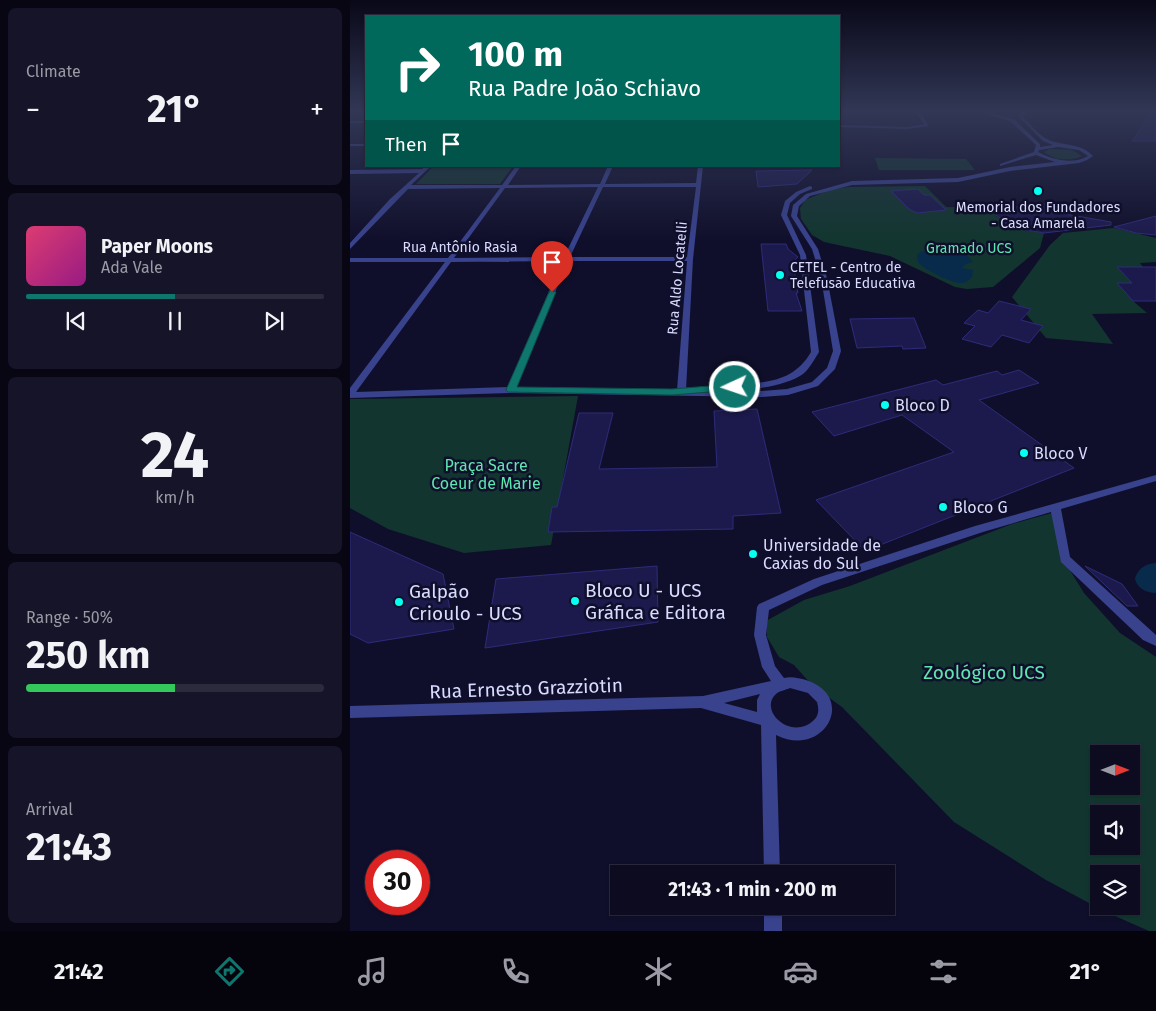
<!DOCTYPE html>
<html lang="en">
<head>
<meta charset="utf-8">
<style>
  :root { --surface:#0c0b20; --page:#151429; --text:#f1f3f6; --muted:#9a9ba5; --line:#2c2b3e; --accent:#0f766e }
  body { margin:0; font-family:"Fira Sans",sans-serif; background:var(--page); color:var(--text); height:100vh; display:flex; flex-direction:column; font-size:19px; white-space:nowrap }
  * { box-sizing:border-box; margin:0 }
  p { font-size:16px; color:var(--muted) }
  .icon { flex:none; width:28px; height:28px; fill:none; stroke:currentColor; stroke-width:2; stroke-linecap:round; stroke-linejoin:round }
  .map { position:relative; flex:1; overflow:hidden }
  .sheet { display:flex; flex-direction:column; gap:8px; padding:8px; background:#070612; width:350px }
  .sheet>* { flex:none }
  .guide { position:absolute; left:15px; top:15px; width:475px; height:152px; border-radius:0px; box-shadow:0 1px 4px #0004,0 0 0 1px var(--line); background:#00695c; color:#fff; overflow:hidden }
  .needle { width:32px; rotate:90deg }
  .tools { position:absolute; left:740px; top:745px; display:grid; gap:10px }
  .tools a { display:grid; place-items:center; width:50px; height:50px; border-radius:0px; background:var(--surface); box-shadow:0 1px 4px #0004,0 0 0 1px var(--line); font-size:25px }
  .speed { position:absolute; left:15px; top:850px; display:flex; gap:10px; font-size:25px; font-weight:700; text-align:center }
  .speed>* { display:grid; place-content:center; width:65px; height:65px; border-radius:50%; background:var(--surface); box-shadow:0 1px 4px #0004,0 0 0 1px var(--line); line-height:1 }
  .speed .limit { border:8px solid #d22; background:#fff; color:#111 }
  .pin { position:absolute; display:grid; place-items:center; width:42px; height:42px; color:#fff; margin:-51px -21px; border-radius:50% 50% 50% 0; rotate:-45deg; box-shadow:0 0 5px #0007 }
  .pin .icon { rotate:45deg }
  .me { position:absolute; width:55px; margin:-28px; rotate:267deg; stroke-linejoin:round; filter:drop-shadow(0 0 4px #0008) }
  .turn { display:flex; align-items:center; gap:18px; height:105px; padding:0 20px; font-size:22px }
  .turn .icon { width:65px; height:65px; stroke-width:2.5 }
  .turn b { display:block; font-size:35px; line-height:42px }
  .then { display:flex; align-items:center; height:48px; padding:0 20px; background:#0003; gap:10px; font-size:19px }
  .big { font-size:38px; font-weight:700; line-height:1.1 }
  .sheet .tile { flex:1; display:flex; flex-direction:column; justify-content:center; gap:8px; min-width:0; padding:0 18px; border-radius:8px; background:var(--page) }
  .sheet .dial { align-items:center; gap:0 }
  .dial b { font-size:65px; line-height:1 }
  .song { display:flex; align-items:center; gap:15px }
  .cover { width:60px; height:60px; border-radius:8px; background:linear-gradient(135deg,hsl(340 70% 55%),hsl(310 70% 35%)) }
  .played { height:5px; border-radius:2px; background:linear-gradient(90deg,var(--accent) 50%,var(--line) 50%) }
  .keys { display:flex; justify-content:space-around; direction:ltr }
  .heat { display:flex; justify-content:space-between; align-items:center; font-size:28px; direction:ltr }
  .charge { height:8px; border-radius:4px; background:linear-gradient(90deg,#34c759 50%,var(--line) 0) }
  .trip { position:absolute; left:260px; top:865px; width:285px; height:50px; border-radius:0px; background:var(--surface); box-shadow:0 1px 4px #0004,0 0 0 1px var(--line); font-weight:700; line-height:50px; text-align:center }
  .tabs { display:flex; height:80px; justify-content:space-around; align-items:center; background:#05040d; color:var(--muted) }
  .tabs .icon { width:35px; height:35px }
  .tabs .active { color:var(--accent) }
  .tabs b { font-size:22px; color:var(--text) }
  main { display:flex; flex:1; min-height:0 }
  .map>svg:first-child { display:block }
  .green { fill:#12362f; fill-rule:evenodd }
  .water { fill:#082b4c }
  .building { fill:#1c1a4d; stroke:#2e2b7b }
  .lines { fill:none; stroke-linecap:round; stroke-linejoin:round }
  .street { fill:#38428d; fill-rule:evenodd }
  .route { fill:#0f766e; stroke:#0a4d48 }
  .poi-dot { fill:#05fff1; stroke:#100f2b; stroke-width:2 }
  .labels { text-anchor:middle; stroke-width:5; stroke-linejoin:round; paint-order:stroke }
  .far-poi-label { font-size:14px; fill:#d9dbff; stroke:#100f2b }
  .far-street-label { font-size:14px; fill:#d9dbff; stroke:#100f2b }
  .far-park-label { font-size:14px; fill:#5de7af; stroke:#100f2b }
  .poi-label { font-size:16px; fill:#d9dbff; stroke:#100f2b; text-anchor:start }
  .park-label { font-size:16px; fill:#5de7af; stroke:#100f2b }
  .near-poi-label { font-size:19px; fill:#d9dbff; stroke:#100f2b; text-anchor:start }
  .near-park-label { font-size:19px; fill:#5de7af; stroke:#100f2b }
  .near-street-label { font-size:19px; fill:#d9dbff; stroke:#100f2b }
</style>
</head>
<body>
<main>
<section class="sheet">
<div class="tile"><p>Climate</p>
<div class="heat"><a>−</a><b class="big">21°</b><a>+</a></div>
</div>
<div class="tile">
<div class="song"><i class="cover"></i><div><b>Paper Moons</b><p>Ada Vale</p></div></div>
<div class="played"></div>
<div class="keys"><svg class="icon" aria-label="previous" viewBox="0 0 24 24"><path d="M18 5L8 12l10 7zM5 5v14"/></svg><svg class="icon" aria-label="pause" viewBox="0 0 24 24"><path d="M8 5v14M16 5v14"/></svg><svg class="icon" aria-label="next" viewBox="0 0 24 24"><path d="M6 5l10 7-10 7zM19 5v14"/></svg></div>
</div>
<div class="tile dial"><b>24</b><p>km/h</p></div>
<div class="tile"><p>Range · 50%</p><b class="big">250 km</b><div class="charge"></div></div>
<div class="tile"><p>Arrival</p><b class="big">21:43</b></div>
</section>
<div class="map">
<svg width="806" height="931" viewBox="0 0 806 931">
  <rect width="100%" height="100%" fill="#100f2b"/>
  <path class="green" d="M699 149 722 150 732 156C721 161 704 161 694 152Z
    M525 158 616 159 625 170H529Z
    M84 166H163L150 184H66Z
    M575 186 596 207 656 208 646 216 664 228 694 233 690 248 643 287 617 289 605 287 540 256 474 242 462 235 451 219 450 208 455 200 479 190 498 187Z
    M764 228 806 238V262L790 263 793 267H768L782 283 768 284 783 301 797 313 742 314 763 344 696 338 662 297 700 245 713 233Z
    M228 396 201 545 114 553 38 529 0 508V399Z
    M702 513 713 559 734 593 770 633 806 657V931H799L756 912 696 880 604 822 492 707 463 686 444 665 429 657 417 637 416 621 454 600 500 586 662 524ZM749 754H781V786H749ZM749 814H781V846H749ZM749 874H781V906H749Z"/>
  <path class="water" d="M572 251H580L589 255 616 254 623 262 616 264 612 268 623 270 622 277C619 280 616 283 612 283 603 284 573 269 568 262L567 255Z
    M806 563V593C797 593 786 588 785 578 789 568 795 564 806 563Z"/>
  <path class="building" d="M804 111H806V141H782Z
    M462 170 447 184 408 187 406 171Z
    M568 189 574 195H580L596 210 567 213 559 209 541 191Z
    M704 203 706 205 720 208 715 214 761 222V225L694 233 664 228 646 215 656 208Z
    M806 216V235L786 233 764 227Z
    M411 244H436L438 249 448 257 443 262 448 293H446L452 311H418Z
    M767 267H806V301H783L767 283H782Z
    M649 301 681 309 671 320 693 326 679 343 652 335 641 347 612 339 625 326 614 323 628 310 638 313Z
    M564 318 576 348 553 349 552 346 507 348 500 319Z
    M669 370 689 383 629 400 724 468 515 551 466 500 604 452 552 415 484 436 462 412 586 380 593 385 647 371 652 375Z
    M407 409 431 513 383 516V529L198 532 202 507H207L229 413H263L249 469 367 467 364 411Z
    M0 532 93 574 104 629 18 643 0 634Z
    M307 566 308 622 135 648 146 579Z
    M735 566 772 584 788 606H777Z"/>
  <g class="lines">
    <path class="street" d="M565 111H569L579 126 557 129 489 127V125L557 127 574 124Z
      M627 111H633L664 119 690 144V147L703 145 693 141 668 116 673 111H682L672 116C680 124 689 136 699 140 714 146 731 143 743 156L737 160 729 163 660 171 608 182 502 185 460 196 449 206 447 216 468 249 477 278 491 351 485 369 468 386 438 395 412 397 161 393 0 398V388L95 262H0V258H98L150 188 58 189 0 249V243L40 199 69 173 0 174V170L72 169 76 166H81L61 185H152L166 166H171L158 185 250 184 258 166H263L255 184 346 183 348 166H353L343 259 336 390 412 391 437 389 462 382 477 368 483 351 471 278 462 249 441 216 443 205 456 194 502 181 608 178 660 167 705 162 686 155 650 166V164L684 152 686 145 660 121ZM708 147 729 150 738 156C723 165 703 160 688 152L689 150ZM248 187 214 257 104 258 155 188ZM253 187H346L337 257H220ZM212 261 158 387 6 392 101 262ZM218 261H337L327 390 166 387Z
      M0 121H16V123H0Z
      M0 144H16V146H0Z
      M460 186 462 187V189L450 194 440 203 437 215 456 255 469 352C464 360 460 368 453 374 437 386 392 393 373 389L372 387 376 384C410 383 442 385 461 352L450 255 431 215 435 201 446 192Z
      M806 475V481L711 509 720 557 806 635V646L793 640 711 562 701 512 633 532 472 585 419 610 416 635 425 666 434 678C441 676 449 678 456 680 508 697 474 759 426 735L430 874H414L411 725 351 708 0 718V706L353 696 421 681 412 667 404 635 407 607 409 604 464 579 625 526ZM440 688 458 693 467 702C469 709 469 715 464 720 441 742 408 710 426 694 429 691 436 690 440 688ZM410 694 407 700V712L374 703Z
      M414 906H432V931H414Z"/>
  </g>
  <linearGradient id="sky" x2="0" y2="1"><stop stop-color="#090818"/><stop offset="0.46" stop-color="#313755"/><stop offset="1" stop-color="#313755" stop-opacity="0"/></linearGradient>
  <rect width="806" height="241" fill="url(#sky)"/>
  <path class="route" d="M200 290 206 292 167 387 322 389 385 384 390 387 385 390 322 395 158 392 156 390Z"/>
  <g class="poi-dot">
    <circle cx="688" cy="191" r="5"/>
    <circle cx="430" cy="275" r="5"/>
    <circle cx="535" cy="405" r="5"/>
    <circle cx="674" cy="453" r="5"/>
    <circle cx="593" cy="507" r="5"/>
    <circle cx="403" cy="554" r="5"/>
    <circle cx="225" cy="601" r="5"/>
    <circle cx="49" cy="602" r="5"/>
  </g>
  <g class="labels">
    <g class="far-poi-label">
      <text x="688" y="212">Memorial dos Fundadores<tspan x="688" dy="16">- Casa Amarela</tspan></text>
      <text x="440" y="272" text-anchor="start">CETEL - Centro de<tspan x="440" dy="16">Telefusão Educativa</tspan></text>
    </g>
    <g class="far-street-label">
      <text x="110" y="252">Rua Antônio Rasia</text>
      <text transform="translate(327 278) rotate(-85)" y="5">Rua Aldo Locatelli</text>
    </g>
    <g class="far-park-label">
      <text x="619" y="253">Gramado UCS</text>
    </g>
    <g class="poi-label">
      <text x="545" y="411">Bloco D</text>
      <text x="684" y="459">Bloco V</text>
      <text x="603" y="513">Bloco G</text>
      <text x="413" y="551">Universidade de<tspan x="413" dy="18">Caxias do Sul</tspan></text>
    </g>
    <g class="park-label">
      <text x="136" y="471">Praça Sacre<tspan x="136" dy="18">Coeur de Marie</tspan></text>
    </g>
    <g class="near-poi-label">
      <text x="235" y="597">Bloco U - UCS<tspan x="235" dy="22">Gráfica e Editora</tspan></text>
      <text x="59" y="598">Galpão<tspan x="59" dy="22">Crioulo - UCS</tspan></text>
    </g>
    <g class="near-park-label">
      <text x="634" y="679">Zoológico UCS</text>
    </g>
    <g class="near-street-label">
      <text transform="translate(176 688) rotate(-2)" y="7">Rua Ernesto Grazziotin</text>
    </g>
  </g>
</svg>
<div class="tools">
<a><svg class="needle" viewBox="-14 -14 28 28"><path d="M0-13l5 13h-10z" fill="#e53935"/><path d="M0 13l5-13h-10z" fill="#9a9ba5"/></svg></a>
<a><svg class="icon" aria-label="sound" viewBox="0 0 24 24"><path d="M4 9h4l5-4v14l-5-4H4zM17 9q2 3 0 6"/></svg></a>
<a><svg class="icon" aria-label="layers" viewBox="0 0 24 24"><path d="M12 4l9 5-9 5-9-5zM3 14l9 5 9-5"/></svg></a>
</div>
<div class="speed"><div class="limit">30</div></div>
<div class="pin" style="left:202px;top:292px;background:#d93025"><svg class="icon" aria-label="arrive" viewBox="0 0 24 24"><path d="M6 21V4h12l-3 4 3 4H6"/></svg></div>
<svg class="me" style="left:385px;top:387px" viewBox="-20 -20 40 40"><circle r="17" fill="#0f766e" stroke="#fff" stroke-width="3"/><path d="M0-11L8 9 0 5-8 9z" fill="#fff"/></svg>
<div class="trip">21:43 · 1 min · 200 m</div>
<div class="guide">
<div class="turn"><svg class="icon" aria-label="right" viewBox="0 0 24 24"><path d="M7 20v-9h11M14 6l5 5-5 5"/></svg><div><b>100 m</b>Rua Padre João Schiavo</div></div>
<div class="then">Then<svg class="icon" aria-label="arrive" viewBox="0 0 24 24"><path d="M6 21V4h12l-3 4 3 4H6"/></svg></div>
</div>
</div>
</main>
<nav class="tabs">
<b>21:42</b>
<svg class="icon active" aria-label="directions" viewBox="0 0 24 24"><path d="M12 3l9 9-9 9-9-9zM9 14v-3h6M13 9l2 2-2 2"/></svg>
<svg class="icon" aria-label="music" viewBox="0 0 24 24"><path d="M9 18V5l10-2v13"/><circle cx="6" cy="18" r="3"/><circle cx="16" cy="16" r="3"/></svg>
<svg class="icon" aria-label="phone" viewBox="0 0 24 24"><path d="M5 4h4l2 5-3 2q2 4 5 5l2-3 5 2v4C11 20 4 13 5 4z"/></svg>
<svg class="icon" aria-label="climate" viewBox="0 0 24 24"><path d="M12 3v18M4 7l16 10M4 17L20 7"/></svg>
<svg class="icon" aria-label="car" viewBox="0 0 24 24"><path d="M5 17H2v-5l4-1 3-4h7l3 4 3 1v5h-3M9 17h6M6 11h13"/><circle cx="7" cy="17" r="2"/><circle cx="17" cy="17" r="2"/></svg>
<svg class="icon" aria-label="filters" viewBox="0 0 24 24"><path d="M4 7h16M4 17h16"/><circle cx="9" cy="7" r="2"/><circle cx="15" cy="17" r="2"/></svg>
<b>21°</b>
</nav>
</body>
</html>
